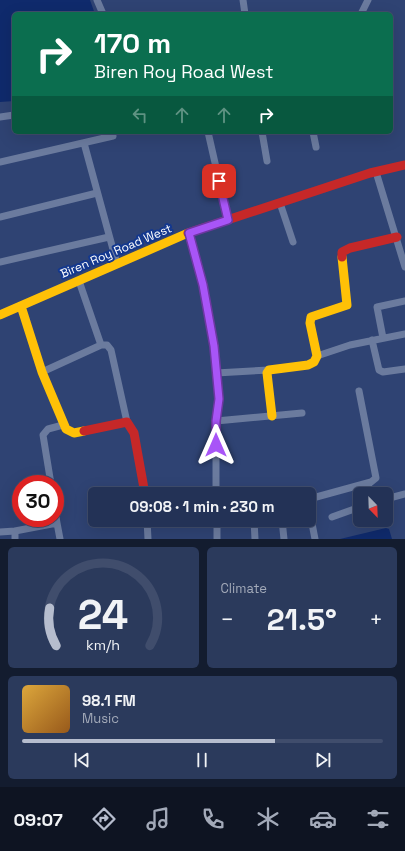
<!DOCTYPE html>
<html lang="en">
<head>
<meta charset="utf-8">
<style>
  :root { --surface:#233256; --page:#2b3a5c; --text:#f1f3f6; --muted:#a3aab9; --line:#404d6c; --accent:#b6bdce }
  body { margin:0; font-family:"Space Grotesk",sans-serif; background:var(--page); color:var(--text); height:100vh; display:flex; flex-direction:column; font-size:15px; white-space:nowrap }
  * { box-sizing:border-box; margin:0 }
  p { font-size:13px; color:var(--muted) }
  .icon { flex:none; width:22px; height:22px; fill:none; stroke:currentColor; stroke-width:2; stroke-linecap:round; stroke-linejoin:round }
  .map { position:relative; height:539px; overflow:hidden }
  .sheet { display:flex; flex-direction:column; gap:8px; padding:8px; background:#131c2f; flex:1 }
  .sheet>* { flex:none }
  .banner { position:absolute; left:12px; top:12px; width:381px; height:122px; border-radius:6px; box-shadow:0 4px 16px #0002,0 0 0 1px var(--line); background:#0b6e4f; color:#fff; overflow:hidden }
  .needle { width:26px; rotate:157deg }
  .tools { position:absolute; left:353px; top:487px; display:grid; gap:8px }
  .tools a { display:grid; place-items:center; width:40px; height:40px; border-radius:6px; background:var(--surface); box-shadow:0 4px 16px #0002,0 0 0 1px var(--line); font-size:20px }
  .speed { position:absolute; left:12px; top:475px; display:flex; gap:8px; font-size:20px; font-weight:700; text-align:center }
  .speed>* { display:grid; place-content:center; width:52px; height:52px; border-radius:50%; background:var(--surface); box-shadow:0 4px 16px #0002,0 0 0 1px var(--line); line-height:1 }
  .speed .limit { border:6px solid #d22; background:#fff; color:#111 }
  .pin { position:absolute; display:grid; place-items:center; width:34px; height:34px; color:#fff; margin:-17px; border-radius:8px; box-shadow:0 2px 6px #0006 }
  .me { position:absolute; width:44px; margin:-22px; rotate:0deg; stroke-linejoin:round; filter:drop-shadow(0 0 3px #0008) }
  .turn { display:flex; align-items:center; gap:14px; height:84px; padding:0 16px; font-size:18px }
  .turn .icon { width:52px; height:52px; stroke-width:2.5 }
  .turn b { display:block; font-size:28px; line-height:34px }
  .lanes { display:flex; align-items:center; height:38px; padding:0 16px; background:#0003; justify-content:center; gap:20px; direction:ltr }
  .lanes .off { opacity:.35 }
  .big { font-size:30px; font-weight:700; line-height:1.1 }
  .sheet .tile { flex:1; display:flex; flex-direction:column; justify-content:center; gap:6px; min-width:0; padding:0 14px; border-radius:6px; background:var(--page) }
  .sheet .dial { align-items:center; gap:0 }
  .dial svg { height:104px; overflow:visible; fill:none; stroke:var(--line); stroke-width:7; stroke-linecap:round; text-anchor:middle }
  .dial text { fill:var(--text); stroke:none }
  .song { display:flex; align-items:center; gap:12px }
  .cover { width:48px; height:48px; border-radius:6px; background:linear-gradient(135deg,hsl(40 70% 55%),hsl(30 70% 35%)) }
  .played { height:4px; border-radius:2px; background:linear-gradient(90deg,var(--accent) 70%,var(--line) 70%) }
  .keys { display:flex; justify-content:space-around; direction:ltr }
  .heat { display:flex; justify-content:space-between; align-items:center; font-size:22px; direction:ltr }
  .sheet .tiles { flex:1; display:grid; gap:8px; grid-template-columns:1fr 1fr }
  .tile:last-child { grid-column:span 2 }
  .trip { position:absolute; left:88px; top:487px; width:228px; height:40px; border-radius:6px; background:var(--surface); box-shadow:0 4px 16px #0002,0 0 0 1px var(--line); font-weight:700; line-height:40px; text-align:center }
  .dock { display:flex; height:64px; justify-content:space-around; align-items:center; background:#0e1422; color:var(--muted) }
  .dock .icon { width:28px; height:28px }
  .dock .selected { color:var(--accent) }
  .dock b { font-size:18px; color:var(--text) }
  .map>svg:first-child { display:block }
  .water { fill:#0f2a6c }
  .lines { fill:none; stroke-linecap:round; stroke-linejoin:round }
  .street { stroke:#6b7b9e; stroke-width:7 }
  .slow { stroke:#ffc107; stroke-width:9 }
  .jam { stroke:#c62828; stroke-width:9 }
  .route-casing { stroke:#6d37a1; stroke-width:10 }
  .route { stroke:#a855f7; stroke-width:7 }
  .labels { text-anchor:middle; stroke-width:4; stroke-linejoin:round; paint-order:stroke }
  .street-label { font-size:12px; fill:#fff; stroke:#13388f }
</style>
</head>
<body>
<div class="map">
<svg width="405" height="539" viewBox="0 0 405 539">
  <rect width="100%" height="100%" fill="#2f4373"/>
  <path class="water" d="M0 0H90L95 14H14V101L0 102Z
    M386 528 389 529 392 539H340Z"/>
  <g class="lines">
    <path class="street" d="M97 0 103 14
      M243 0 245 14
      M361 14 368 0
      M0 117 14 115
      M208 132 228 220
      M262 132 267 161
      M313 132 316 147
      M84 143 117 264
      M0 162 113 136
      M376 172 405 267
      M280 203 293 242
      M0 217 97 193
      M189 233 203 285 214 346 219 399 216 421V494
      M0 262 109 237
      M79 281 101 345
      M383 338 377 307 405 301
      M372 340 379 370 383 372 405 369
      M317 356 350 345 405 334
      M42 372 101 345H107L111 350 127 422
      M216 373 269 370
      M216 421 302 413
      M368 483 370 494
      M51 484 43 435 48 429 63 425
      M195 494 216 492
      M309 499 371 482 376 478 359 391
      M386 499 405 494
      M309 508 315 539
      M55 511 57 523
      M332 517 360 507
      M147 520 148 539
      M254 520 255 539
      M282 520 284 539
      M0 532 15 531
      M15 539V531L57 523 60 539
      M217 539V520"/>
    <path class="slow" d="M21 306 42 372 66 429 74 433 84 431
      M0 315 188 233
      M272 416 267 373 269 370 308 365 314 362 317 356 310 323 311 317 347 305 342 257"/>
    <path class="jam" d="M188 233 370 173 405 165
      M342 257V252L350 248 397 237
      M84 431 127 422 134 433 145 494"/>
  </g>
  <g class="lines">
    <defs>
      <path id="route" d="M216 445V421L219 399 214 346 203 285 189 233 228 220 219 181"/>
    </defs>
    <use href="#route" class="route-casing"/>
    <use href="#route" class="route"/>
  </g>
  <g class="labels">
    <g class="street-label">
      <text transform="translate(116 251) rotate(-23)" y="4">Biren Roy Road West</text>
    </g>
  </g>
</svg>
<div class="tools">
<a><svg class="needle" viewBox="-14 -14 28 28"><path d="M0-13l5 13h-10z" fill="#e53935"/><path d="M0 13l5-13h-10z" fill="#a3aab9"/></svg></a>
</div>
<div class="speed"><div class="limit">30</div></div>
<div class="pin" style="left:219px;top:181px;background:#d93025"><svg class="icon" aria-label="arrive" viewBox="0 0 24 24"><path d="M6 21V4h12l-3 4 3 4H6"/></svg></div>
<svg class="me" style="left:216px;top:445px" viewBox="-20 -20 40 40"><path d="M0-17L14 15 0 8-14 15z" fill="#a855f7" stroke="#fff" stroke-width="4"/></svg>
<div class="trip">09:08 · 1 min · 230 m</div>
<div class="banner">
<div class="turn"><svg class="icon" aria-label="right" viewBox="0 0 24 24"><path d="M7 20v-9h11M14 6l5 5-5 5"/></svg><div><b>170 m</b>Biren Roy Road West</div></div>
<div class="lanes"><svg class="icon off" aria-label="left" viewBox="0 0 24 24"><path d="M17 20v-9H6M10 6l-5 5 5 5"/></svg><svg class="icon off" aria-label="ahead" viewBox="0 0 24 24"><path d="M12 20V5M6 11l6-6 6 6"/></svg><svg class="icon off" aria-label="ahead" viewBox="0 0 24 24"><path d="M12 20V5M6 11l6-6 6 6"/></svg><svg class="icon" aria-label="right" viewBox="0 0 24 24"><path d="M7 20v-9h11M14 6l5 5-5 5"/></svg></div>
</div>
</div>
<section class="sheet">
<div class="tiles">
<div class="tile dial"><svg viewBox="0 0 100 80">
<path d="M14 69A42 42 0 1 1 86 69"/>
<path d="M14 69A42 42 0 0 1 9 40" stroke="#b6bdce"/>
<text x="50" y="56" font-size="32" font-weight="700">24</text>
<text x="50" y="72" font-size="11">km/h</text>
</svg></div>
<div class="tile"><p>Climate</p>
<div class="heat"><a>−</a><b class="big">21.5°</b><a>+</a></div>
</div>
<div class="tile">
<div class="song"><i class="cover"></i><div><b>98.1 FM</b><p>Music</p></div></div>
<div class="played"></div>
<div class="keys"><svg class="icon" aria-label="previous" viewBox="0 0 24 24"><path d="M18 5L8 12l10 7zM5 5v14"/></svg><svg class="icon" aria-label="pause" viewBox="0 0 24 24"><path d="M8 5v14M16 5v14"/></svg><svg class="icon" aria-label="next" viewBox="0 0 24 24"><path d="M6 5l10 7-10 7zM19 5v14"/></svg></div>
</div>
</div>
</section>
<nav class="dock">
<b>09:07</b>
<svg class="icon selected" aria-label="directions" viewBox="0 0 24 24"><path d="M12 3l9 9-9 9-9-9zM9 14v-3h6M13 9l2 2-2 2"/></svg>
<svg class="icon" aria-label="music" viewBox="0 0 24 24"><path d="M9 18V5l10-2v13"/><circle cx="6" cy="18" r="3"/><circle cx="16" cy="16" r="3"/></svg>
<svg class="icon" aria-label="phone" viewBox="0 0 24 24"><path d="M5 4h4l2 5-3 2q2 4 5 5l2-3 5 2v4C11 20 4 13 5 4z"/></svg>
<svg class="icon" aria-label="climate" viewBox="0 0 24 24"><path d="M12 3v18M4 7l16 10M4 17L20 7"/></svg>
<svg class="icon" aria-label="car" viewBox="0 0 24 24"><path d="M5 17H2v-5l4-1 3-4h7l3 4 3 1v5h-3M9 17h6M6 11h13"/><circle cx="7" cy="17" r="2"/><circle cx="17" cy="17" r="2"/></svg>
<svg class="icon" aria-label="filters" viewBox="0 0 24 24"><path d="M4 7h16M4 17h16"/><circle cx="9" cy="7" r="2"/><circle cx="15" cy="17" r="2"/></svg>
</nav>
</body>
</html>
